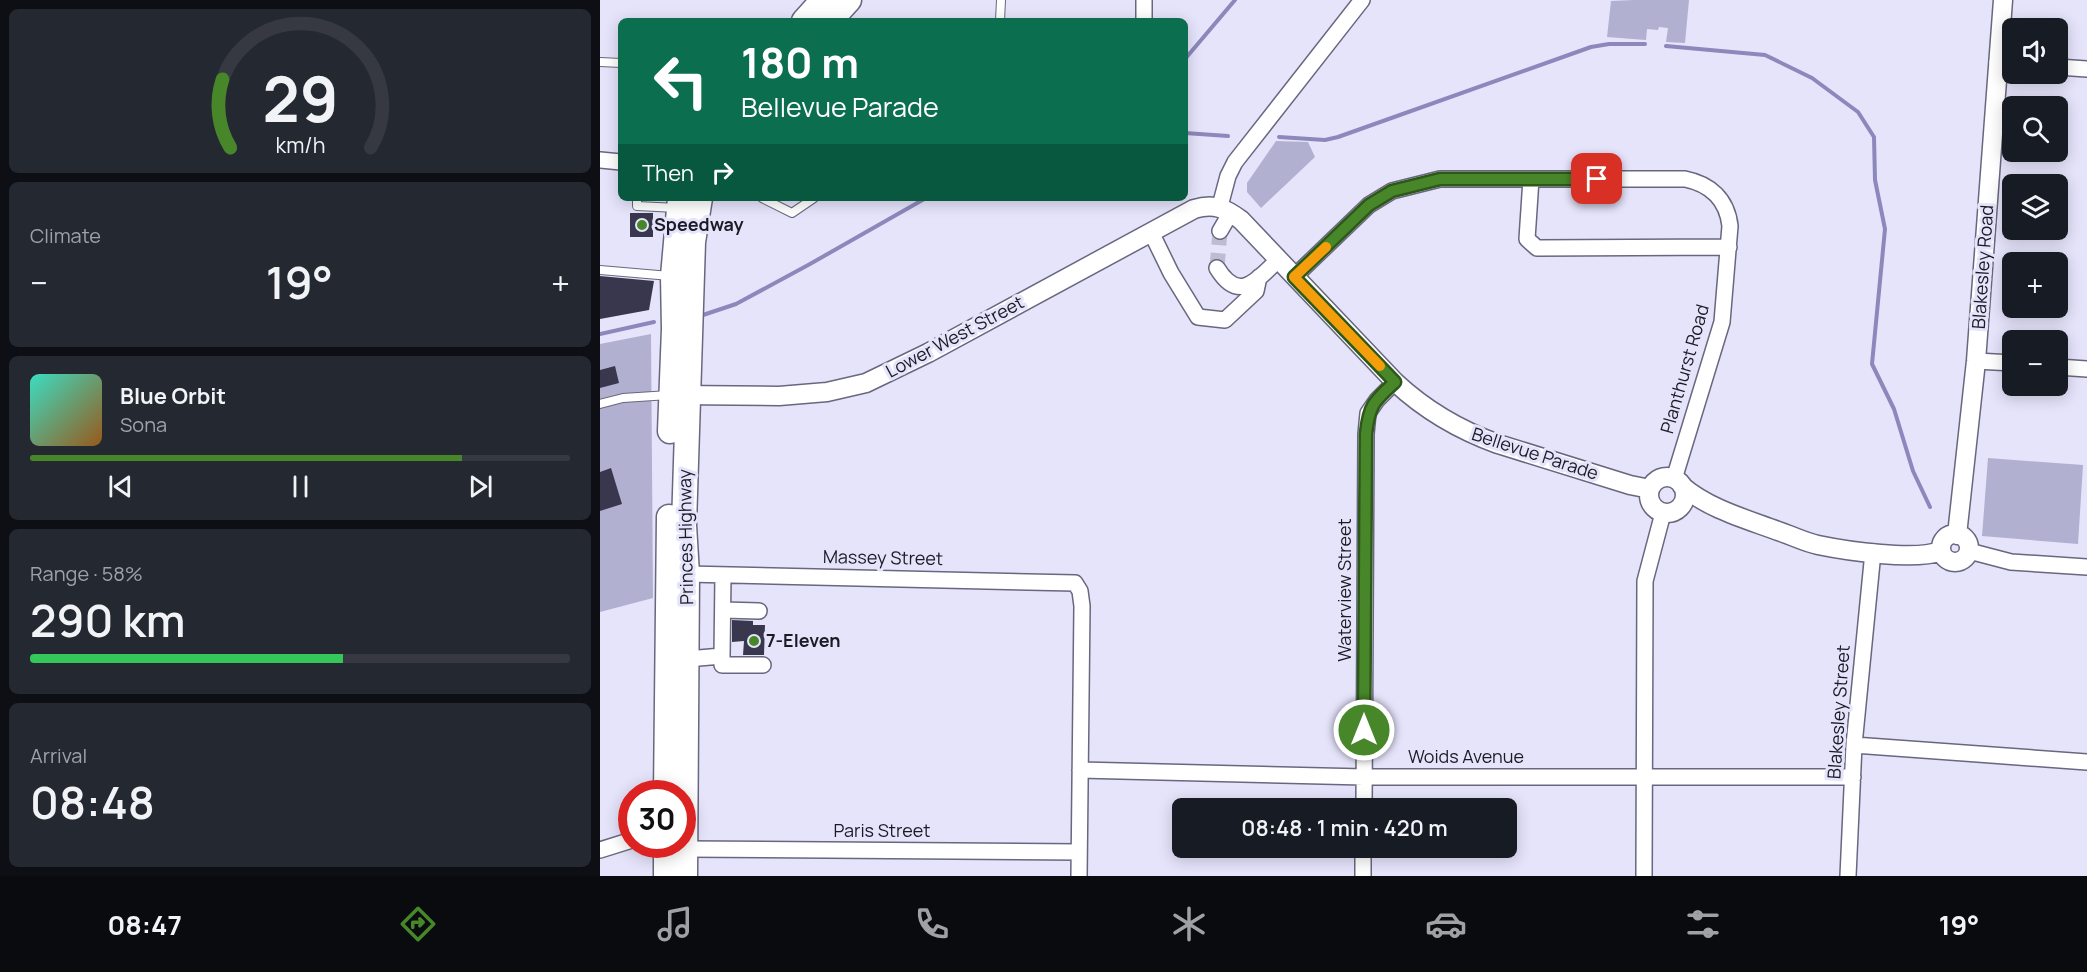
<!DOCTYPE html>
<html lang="en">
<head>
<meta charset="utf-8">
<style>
  :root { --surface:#171b24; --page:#242831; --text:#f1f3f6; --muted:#9ea1a6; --line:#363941; --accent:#478729 }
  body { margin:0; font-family:Manrope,sans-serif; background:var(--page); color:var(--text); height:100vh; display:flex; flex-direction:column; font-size:22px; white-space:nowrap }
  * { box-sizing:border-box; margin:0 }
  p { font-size:20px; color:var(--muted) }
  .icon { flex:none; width:33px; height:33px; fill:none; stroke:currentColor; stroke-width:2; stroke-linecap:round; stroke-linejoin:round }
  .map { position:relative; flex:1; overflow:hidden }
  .drawer { display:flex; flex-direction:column; gap:9px; padding:9px; background:#0d0f14; width:600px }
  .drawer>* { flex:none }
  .guide { position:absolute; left:18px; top:18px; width:570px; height:183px; border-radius:9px; box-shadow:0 3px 15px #0003; background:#0b6e4f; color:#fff; overflow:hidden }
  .tools { position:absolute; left:1402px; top:18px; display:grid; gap:12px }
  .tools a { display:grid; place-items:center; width:66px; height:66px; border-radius:9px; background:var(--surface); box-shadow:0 3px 15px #0003; font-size:30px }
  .speed { position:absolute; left:18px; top:780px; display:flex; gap:12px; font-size:30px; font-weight:700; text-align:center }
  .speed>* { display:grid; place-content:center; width:78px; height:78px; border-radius:50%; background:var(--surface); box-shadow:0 3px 15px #0003; line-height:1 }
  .speed .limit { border:9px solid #d22; background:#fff; color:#111 }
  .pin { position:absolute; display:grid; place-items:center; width:51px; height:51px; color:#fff; margin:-26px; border-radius:12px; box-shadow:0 3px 9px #0006 }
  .me { position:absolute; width:66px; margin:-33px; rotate:0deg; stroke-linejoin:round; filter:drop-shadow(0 0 4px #0008) }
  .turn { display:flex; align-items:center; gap:21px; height:126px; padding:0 24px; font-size:27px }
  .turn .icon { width:78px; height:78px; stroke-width:2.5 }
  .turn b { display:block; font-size:42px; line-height:51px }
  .then { display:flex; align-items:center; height:57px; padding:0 24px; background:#0003; gap:12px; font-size:22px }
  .big { font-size:45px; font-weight:600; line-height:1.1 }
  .drawer .card { flex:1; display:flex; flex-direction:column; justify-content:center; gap:9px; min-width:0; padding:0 21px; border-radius:9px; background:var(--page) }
  .drawer .dial { align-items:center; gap:0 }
  .dial svg { height:156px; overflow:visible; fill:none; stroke:var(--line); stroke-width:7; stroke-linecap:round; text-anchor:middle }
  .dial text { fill:var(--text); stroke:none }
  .song { display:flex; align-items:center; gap:18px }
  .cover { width:72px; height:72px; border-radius:9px; background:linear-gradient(135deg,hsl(170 70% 55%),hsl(30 70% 35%)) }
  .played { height:6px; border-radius:3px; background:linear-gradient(90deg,var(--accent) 80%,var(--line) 80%) }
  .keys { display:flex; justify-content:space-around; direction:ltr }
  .heat { display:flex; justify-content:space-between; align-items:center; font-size:33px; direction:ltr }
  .charge { height:9px; border-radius:4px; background:linear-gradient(90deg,#34c759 58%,var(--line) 0) }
  .trip { position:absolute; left:572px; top:798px; width:345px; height:60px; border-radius:9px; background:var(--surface); box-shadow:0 3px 15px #0003; font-weight:600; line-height:60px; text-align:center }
  .tab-bar { display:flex; height:96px; justify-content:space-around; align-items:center; background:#090b0e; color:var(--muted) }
  .tab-bar .icon { width:42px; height:42px }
  .tab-bar .active { color:var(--accent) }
  .tab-bar b { font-size:27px; color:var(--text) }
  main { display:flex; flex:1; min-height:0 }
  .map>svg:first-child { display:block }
  .green { fill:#b1b0d1 }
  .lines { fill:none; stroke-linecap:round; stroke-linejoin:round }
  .stream { stroke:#8c88bb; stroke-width:4 }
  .building { fill:#38374d }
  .minor-tunnel { stroke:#bdbcd0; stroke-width:15; stroke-dasharray:15 8; stroke-linecap:butt }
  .service-casing { stroke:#68677f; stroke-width:10 }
  .minor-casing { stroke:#68677f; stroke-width:18 }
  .tertiary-casing { stroke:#68677f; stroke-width:21 }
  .trunk-casing { stroke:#68677f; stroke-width:27 }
  .service { stroke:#fff; stroke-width:8 }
  .minor { stroke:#fff; stroke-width:15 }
  .tertiary { stroke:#fff; stroke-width:18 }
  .trunk { stroke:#fff; stroke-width:24 }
  .route-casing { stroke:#2e581b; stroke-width:15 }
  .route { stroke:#478729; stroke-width:10 }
  .slow { stroke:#f59e0b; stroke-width:10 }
  .poi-dot { fill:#478729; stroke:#e5e4fb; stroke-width:2 }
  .labels { text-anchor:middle; stroke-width:6; stroke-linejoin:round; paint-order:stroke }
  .poi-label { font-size:18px; font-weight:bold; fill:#1c1b25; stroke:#e5e4fb; text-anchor:start }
  .street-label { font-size:18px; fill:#1c1b25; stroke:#e5e4fb }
</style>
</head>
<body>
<main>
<section class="drawer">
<div class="card dial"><svg viewBox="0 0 100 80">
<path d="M14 69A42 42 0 1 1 86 69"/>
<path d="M14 69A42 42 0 0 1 10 34" stroke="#478729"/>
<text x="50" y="56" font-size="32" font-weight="700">29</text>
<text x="50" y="72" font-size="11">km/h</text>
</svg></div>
<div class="card"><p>Climate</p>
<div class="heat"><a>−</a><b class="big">19°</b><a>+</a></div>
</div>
<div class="card">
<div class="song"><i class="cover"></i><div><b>Blue Orbit</b><p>Sona</p></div></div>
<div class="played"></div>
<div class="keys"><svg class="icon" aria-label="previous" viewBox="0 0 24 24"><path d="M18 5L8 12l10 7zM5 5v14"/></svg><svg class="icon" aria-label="pause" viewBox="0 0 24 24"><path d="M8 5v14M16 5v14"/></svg><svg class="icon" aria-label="next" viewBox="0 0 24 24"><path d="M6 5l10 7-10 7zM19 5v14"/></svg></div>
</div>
<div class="card"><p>Range · 58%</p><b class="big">290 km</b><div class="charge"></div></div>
<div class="card"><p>Arrival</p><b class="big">08:48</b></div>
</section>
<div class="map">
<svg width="1487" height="876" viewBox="0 0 1487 876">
  <rect width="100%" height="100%" fill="#e5e4fb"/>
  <path class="green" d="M1034 0H1089L1085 43 1066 42 1068 28 1059 27 1058 30 1047 29 1046 40 1007 37 1011 1Z
    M676 141 708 142 715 157 661 208 647 192V183Z
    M51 334 53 598 0 612V344Z
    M1388 458 1483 465 1478 544 1382 536Z"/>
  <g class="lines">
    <path class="stream" d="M1066 46 1165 55 1212 78 1258 112 1274 137 1275 180 1285 229 1272 364 1294 409 1313 471 1330 507
      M585 59 635 0
      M585 133 628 136
      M679 137 725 140 738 137 991 47 1009 44H1045
      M103 315 136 304 210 264 326 198
      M0 334 54 322"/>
  </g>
  <path class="building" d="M30 213H53V237H30Z
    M0 276 54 281 49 310 0 319Z
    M15 366 19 383 0 388V370Z
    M11 468 22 504 0 511V472Z
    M132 620 153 621V625H165L164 655H143L144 641 132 642Z"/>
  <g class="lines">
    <path class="minor-tunnel" d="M617 268 620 231"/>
    <defs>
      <path id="service" d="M400 21 401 0
        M0 62 21 63
        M37 198V206L77 208
        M162 198 192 213 214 198
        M0 270 70 276
        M0 404 23 398 69 395"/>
      <path id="minor" d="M544 0V21
        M1397 62 1413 63
        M1458 67 1487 69
        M0 160 21 162
        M931 179 927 239 937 248 1129 247
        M620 206 628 176 635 162 762 0
        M620 231 631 212
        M551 232 571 273 598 317 625 320 656 291 659 277
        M617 268C639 304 657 280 678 260
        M694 277 769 205 792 191 840 179H1085C1110 184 1127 199 1130 226L1122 322 1074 479
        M1376 361 1413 363
        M1458 367 1487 369
        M1369 551 1411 562 1487 567
        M87 574 475 583 480 591 482 606 479 876
        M123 610 159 611
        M122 656V665H163
        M87 659 122 656 123 575
        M1254 745 1487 762
        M480 770 764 777H1253
        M764 808 766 434 768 413 777 400 795 382
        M86 849 479 852
        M0 850 32 840
        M763 876V848
        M1044 876 1045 581 1063 513
        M1248 876 1254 745 1273 552"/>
      <path id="tertiary" d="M76 395 179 396 227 392 266 383 328 353 594 209C614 203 625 208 641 220L795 382C825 410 859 430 898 444L1030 485 1050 489
        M1049 495a18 18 0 1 1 36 0a18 18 0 1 1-36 0Z
        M1082 486C1109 509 1146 519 1178 531 1191 535 1204 542 1218 545 1247 551 1315 561 1341 551
        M1341 548a14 14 0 1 1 28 0a14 14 0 1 1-28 0Z
        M1357 535 1376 361 1403 0"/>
      <path id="trunk" d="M204 21 223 0
        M230 21 249 0
        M70 431 74 329 73 276 80 198
        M66 794 69 517
        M66 876V844
        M85 876 87 574 84 525 93 242 100 198"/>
    </defs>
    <use href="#service" class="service-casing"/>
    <use href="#minor" class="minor-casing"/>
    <use href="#tertiary" class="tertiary-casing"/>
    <use href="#trunk" class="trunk-casing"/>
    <use href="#service" class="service"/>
    <use href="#minor" class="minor"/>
    <use href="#tertiary" class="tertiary"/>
    <use href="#trunk" class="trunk"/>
  </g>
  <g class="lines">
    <defs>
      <path id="route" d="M764 730 766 434C769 405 774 401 795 382L694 277 769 205 792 191 840 179H997"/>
    </defs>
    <use href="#route" class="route-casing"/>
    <use href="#route" class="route"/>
    <path class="slow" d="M726 247 694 277 780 366"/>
  </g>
  <g class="poi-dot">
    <circle cx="42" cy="225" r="6"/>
    <circle cx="154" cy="641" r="6"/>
  </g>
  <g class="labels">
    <g class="poi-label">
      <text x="54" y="231">Speedway</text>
      <text x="166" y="647">7-Eleven</text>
    </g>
    <g class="street-label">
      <text transform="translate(1383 267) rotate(-86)" y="6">Blakesley Road</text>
      <text transform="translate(355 337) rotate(-28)" y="6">Lower West Street</text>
      <text transform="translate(1085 369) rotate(-74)" y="6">Planthurst Road</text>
      <text transform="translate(935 454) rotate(18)" y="6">Bellevue Parade</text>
      <text transform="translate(86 537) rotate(-91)" y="6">Princes Highway</text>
      <text transform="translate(283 558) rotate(1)" y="6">Massey Street</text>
      <text transform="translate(745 590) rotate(-90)" y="6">Waterview Street</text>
      <text transform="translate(1239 712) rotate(-86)" y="6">Blakesley Street</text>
      <text x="866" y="763">Woids Avenue</text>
      <text x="282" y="837">Paris Street</text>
    </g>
  </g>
</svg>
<div class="tools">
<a><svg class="icon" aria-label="sound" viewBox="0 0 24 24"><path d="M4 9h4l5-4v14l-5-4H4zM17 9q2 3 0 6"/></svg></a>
<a><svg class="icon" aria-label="search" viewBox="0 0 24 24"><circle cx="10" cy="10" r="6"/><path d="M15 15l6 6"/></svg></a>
<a><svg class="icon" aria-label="layers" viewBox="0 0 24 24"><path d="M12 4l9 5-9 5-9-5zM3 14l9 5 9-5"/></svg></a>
<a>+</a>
<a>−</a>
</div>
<div class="speed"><div class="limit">30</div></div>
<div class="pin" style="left:997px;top:179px;background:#d93025"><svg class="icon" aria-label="arrive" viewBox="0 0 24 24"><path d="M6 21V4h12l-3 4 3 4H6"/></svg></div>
<svg class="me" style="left:764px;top:730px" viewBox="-20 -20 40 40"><circle r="17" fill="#478729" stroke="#fff" stroke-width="3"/><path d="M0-11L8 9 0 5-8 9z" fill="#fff"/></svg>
<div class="trip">08:48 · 1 min · 420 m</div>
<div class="guide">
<div class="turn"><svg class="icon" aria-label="left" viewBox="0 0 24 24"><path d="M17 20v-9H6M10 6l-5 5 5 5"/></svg><div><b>180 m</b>Bellevue Parade</div></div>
<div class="then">Then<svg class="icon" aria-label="right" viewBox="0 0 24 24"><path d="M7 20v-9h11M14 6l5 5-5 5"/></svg></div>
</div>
</div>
</main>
<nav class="tab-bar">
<b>08:47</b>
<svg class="icon active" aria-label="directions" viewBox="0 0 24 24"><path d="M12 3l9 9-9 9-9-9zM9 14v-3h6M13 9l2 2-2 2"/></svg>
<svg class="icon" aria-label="music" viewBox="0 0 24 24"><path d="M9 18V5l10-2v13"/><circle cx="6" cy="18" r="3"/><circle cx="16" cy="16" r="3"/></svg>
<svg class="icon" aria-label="phone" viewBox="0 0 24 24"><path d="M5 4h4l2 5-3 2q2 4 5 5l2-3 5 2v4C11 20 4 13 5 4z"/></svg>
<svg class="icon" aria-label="climate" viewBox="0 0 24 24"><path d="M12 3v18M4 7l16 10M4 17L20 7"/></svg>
<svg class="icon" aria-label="car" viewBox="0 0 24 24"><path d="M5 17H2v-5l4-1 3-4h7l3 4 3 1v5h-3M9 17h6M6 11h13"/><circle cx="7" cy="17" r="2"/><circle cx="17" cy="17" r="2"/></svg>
<svg class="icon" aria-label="filters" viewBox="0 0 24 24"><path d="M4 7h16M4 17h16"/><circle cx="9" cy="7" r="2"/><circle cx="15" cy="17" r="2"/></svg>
<b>19°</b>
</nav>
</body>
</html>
